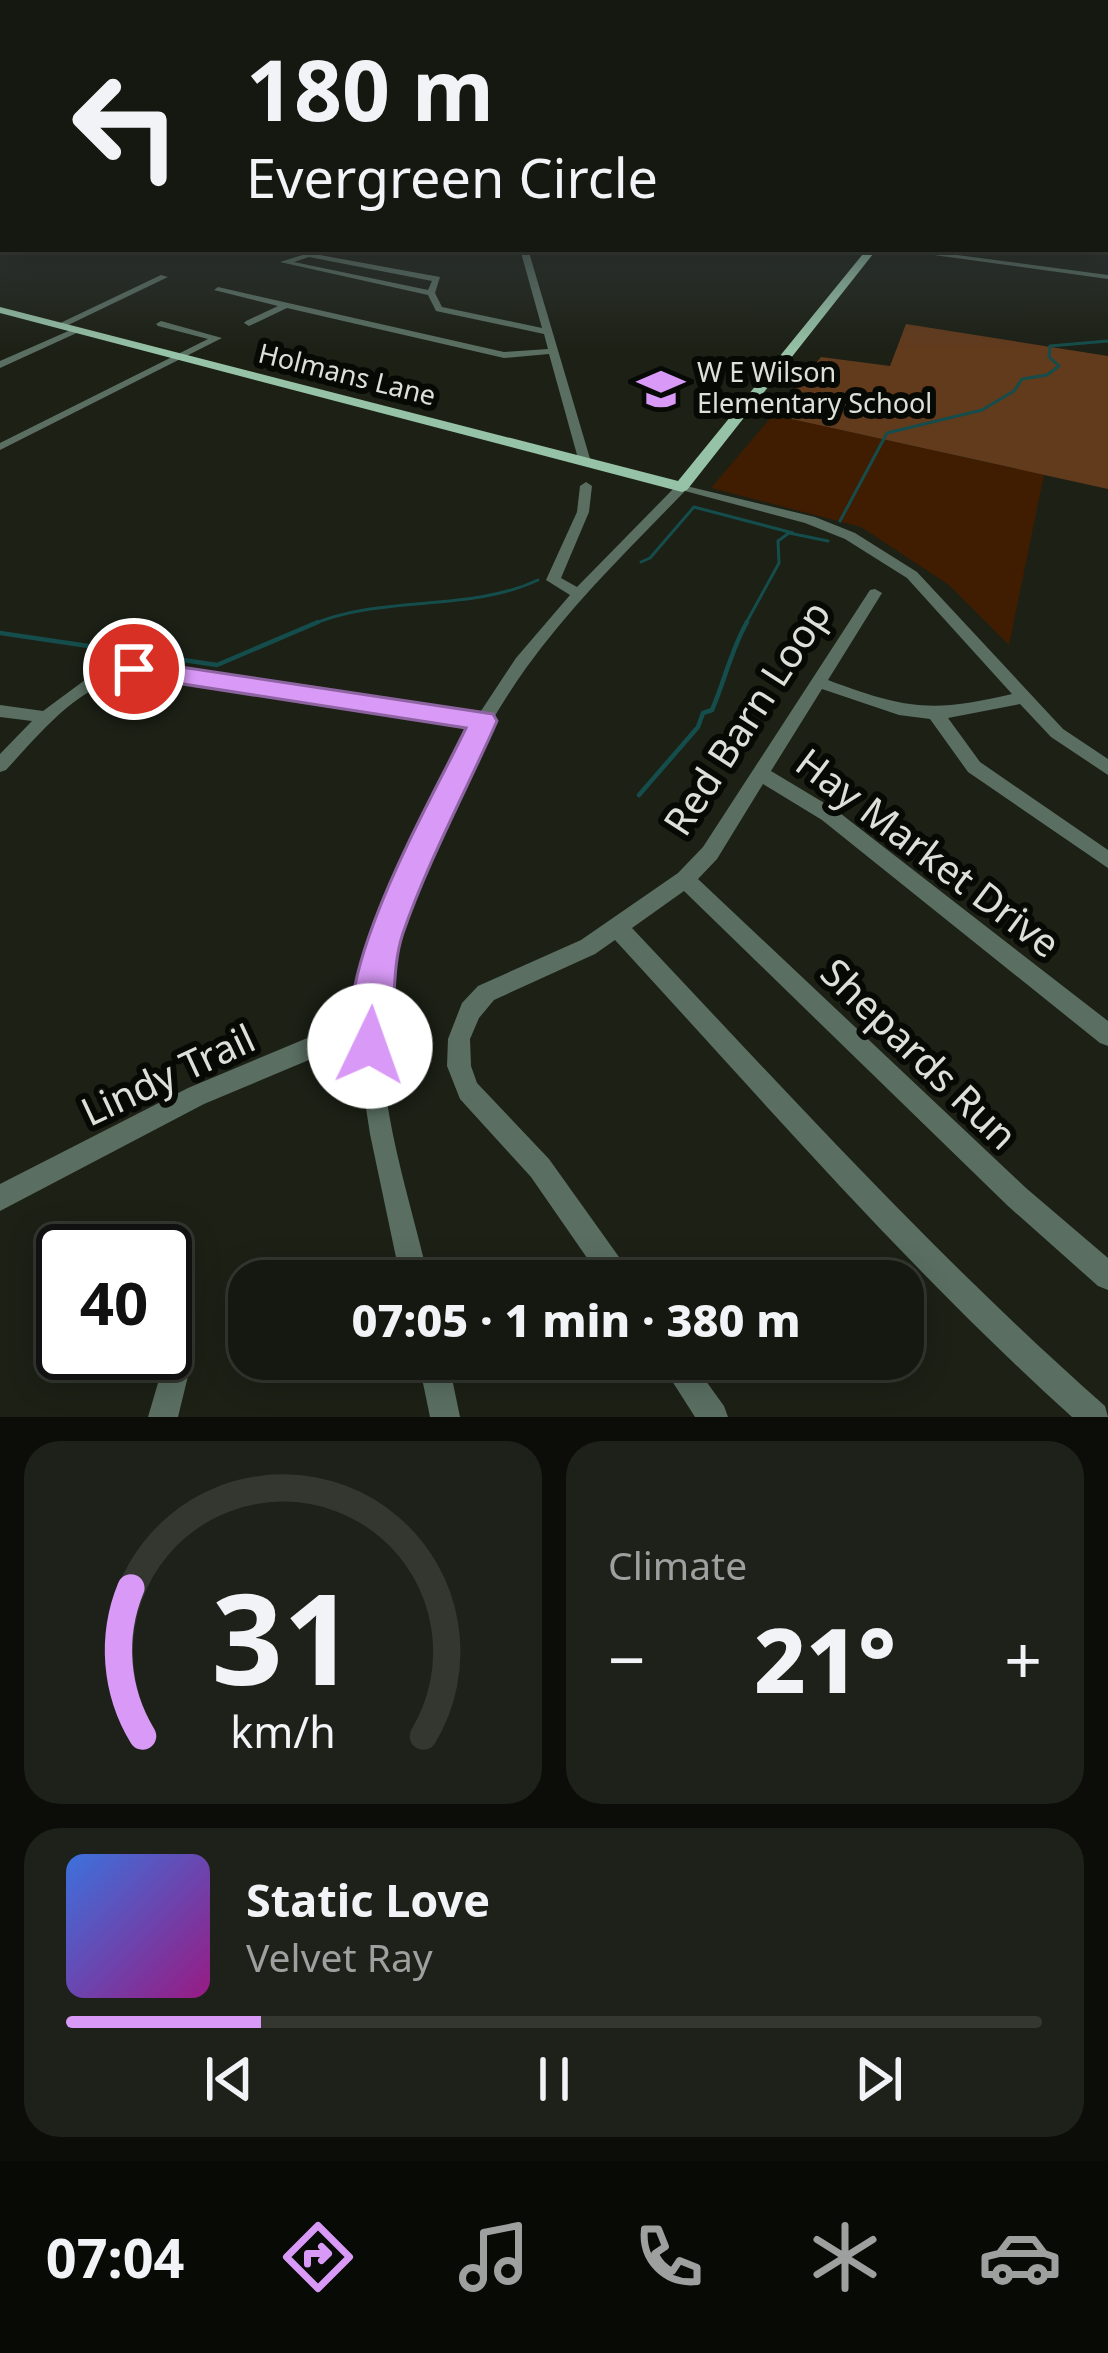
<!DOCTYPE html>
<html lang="en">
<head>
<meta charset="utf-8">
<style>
  :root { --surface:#151810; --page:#1e2119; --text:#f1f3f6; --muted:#9da09f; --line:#343730; --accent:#d99af7 }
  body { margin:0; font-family:"Noto Sans",sans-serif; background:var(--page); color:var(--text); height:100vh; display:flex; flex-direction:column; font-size:45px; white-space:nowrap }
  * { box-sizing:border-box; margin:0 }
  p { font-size:39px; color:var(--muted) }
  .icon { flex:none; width:66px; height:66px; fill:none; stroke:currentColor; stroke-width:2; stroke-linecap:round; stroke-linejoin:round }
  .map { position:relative; height:1417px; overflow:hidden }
  .side { display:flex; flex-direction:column; gap:24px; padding:24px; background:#0c0d09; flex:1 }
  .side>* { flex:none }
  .guide { position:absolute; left:0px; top:0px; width:1110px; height:252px; box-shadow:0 6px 30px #0003,0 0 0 3px var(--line); background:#151810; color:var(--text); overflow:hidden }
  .speed { position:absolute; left:36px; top:1224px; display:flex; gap:24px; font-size:60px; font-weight:700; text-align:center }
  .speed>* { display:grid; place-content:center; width:156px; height:156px; border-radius:50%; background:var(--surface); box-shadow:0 6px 30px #0003,0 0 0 3px var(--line); line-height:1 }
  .speed .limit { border:6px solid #111; border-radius:18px; background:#fff; color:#111 }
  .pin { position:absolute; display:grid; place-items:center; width:102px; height:102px; color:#fff; margin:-51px; border:6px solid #fff; border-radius:50%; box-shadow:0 3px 12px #0007 }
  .me { position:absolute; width:132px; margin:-66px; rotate:3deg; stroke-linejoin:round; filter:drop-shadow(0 0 9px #0008) }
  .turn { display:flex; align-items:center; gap:42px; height:252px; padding:0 48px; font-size:54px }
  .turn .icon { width:156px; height:156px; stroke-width:2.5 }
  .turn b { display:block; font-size:84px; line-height:102px }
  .big { font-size:90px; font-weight:800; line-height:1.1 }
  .side .tile { flex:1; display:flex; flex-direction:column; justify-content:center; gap:18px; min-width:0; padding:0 42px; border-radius:36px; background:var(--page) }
  .side .dial { align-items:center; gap:0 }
  .dial svg { height:312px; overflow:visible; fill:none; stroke:var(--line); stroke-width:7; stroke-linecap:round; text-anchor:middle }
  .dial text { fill:var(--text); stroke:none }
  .song { display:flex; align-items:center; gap:36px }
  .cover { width:144px; height:144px; border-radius:18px; background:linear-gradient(135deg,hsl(220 70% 55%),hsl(310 70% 35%)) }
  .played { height:12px; border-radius:6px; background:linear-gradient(90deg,var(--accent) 20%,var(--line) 20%) }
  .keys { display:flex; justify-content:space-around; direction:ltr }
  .heat { display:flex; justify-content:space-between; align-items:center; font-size:66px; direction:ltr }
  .side .tiles { flex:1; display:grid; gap:24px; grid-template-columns:1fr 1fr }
  .tile:last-child { grid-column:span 2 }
  .trip { position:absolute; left:228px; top:1260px; width:696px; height:120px; border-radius:36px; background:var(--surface); box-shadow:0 6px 30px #0003,0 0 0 3px var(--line); font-weight:800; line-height:120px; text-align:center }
  .tab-bar { display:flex; height:192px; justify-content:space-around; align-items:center; background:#080a06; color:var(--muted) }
  .tab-bar .icon { width:84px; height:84px }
  .tab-bar .current { color:var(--accent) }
  .tab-bar b { font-size:54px; color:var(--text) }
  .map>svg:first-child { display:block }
  .green { fill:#401d00 }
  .forest { fill:#623a1c }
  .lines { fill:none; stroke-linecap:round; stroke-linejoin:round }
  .stream-far1 { stroke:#144d4b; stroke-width:3 }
  .stream { stroke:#144d4b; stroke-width:4.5 }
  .minor { fill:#5a6f62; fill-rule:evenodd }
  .major { fill:#96c2a7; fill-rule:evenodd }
  .route { fill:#d99af7; stroke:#8d64a1; stroke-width:3 }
  .labels { text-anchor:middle; stroke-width:12; stroke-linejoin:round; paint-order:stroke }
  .far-poi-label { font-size:27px; fill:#dde0d8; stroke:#070905; text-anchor:start }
  .far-street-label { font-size:27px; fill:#dde0d8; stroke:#070905 }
  .near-street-label { font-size:39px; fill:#dde0d8; stroke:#070905 }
</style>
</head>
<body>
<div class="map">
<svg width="1108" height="1417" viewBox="0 0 1108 1417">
  <rect width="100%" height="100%" fill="#1c2015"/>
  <path class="green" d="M773 415 1044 475 1009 645 949 585 861 527 711 488Z"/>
  <path class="forest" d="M906 324 1108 356V489L773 415 821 357 890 366Z"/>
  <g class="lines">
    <path class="stream-far1" d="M1102 249 1108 250
      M840 521 887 433 982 410 1014 391 1022 379 1047 375 1059 366 1049 357 1050 346 1108 341
      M641 562 650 558 694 507 793 533
      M311 625C382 594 468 613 538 580
      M745 625 779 563 778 541 789 533 828 541"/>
    <path class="stream" d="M0 633 217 665 318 622
      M639 795 698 727 703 713 712 710C725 680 731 650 747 622"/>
    <path class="minor" d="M3 177V181L0 182V178Z
      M220 249H231L216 255 212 253Z
      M520 249H528L591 462 589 464 579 462 549 354 504 358 287 308 249 326 244 323 246 321 278 306 214 290 218 287 504 352 548 349 544 334 436 311 428 295 280 262 309 253 440 277 435 293 442 307 542 328ZM309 257 432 281 428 290 294 262Z
      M890 249H912L1108 275V279Z
      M161 275 168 277 62 328 54 326Z
      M161 321 222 338 0 450V443L208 339 158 326 156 324Z
      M73 329 81 331 0 368V361Z
      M586 482 592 486 589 512 561 578 577 587 678 484 815 517 855 533 917 572 1063 729 1108 759V775L1051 737 1020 704 948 718 980 762 1108 850V868L968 772 930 719 899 715 822 689 771 771 836 810 1108 1021V1046L1100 1043 822 820 763 784 717 859 698 879 1026 1188 1108 1258V1290L1098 1286 1008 1206 684 891 632 928C786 1091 936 1257 1105 1406L1108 1417H1072C908 1269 764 1102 615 940L595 954 494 1000 479 1018 470 1039 471 1066 477 1083 549 1159 629 1271 633 1281H603L531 1177 460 1099 447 1066 448 1039 462 1003 478 986 581 940 678 873 703 847 870 590 875 589 882 593 828 680C905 709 932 713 1012 694L907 578 845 539 805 523 685 491C630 548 572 604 526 668 480 733 446 805 418 879 397 932 379 991 382 1048 384 1125 412 1206 429 1281H401L370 1134 361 1076 359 1039 204 1104 0 1211V1184L188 1088 360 1016C365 930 428 800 472 725L134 674C78 685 43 730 6 770L0 772V754L32 721 0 717V705L43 711 89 677 134 664 479 714 516 658 570 595 546 580 577 512 580 486Z
      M418 1359H448L460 1417H430Z
      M658 1359H690L724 1406 728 1417H695Z
      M173 1361 183 1366 188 1376 178 1417H148L163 1366Z"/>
    <path class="major" d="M867 249H877L687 490 682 492 0 313V307L678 481Z"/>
  </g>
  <linearGradient id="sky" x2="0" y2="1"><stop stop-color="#0f120c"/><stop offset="0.44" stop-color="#3a4246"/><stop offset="1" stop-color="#3a4246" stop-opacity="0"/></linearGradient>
  <rect width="1108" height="351" fill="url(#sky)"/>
  <path class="route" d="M134 660 493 714 497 721C466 791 428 861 403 933 389 974 399 1023 383 1060L370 1065 356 1060C324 983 431 801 466 728L125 675 121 669 125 662Z"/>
  <defs>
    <symbol id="school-bare" viewBox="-9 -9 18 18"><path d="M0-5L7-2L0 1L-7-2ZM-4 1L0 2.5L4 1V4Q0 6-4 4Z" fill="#d99af7" stroke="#070905" stroke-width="2.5" paint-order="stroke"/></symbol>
  </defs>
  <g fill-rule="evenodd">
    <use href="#school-bare" x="628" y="356" width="66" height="66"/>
  </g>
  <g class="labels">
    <g class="far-poi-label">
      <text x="697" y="382">W E Wilson<tspan x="697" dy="31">Elementary School</tspan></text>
    </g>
    <g class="far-street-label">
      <text transform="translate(347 375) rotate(14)" y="9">Holmans Lane</text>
    </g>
    <g class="near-street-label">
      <text transform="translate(747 718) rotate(-57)" y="14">Red Barn Loop</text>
      <text transform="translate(928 853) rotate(37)" y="14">Hay Market Drive</text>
      <text transform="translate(919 1054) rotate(44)" y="14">Shepards Run</text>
      <text transform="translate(168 1075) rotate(-25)" y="14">Lindy Trail</text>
    </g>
  </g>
</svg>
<div class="speed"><div class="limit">40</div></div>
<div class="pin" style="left:134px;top:669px;background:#d93025"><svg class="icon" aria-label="arrive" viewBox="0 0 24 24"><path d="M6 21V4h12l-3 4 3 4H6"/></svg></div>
<svg class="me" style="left:370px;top:1046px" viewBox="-20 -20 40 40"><circle r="19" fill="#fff"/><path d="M0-13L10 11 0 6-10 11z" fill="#d99af7"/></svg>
<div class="trip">07:05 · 1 min · 380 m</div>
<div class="guide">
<div class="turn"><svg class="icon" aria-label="left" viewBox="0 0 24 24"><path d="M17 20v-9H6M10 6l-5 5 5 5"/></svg><div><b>180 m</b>Evergreen Circle</div></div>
</div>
</div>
<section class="side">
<div class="tiles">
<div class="tile dial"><svg viewBox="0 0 100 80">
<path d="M14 69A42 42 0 1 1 86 69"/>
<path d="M14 69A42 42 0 0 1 11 31" stroke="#d99af7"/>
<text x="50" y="56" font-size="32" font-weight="700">31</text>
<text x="50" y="72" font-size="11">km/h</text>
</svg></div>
<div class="tile"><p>Climate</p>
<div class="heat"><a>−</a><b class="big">21°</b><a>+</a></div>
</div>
<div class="tile">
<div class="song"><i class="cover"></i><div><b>Static Love</b><p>Velvet Ray</p></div></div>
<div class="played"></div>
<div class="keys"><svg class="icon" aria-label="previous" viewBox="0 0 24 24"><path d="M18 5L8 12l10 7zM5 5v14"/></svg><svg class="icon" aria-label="pause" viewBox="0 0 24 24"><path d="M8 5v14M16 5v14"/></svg><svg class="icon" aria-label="next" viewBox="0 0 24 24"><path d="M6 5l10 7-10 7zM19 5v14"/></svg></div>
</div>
</div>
</section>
<nav class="tab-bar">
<b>07:04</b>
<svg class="icon current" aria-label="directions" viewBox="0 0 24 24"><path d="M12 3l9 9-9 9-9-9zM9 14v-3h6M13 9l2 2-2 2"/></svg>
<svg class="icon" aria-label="music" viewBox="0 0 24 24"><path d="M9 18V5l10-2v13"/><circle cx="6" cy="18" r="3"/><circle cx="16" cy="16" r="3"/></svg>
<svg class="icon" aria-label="phone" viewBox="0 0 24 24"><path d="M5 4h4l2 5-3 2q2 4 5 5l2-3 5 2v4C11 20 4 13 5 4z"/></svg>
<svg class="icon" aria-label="climate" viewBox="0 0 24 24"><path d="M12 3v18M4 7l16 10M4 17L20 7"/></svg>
<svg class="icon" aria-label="car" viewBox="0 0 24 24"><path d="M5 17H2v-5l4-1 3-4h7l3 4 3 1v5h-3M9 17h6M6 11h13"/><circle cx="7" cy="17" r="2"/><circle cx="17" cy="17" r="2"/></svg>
</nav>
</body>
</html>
